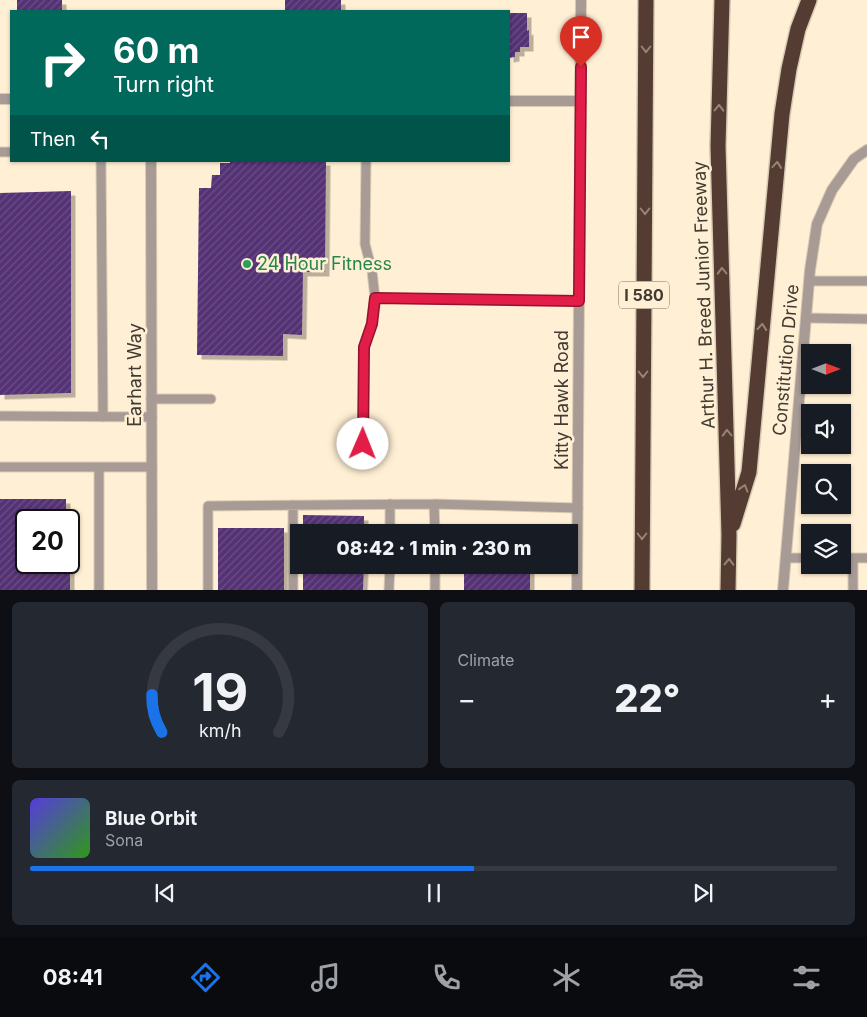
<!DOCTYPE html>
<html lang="en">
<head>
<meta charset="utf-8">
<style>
  :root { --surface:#171b24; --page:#242831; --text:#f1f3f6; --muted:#9ea1a6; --line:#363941; --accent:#1a73e8 }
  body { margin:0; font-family:Inter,sans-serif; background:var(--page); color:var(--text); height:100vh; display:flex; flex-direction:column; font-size:19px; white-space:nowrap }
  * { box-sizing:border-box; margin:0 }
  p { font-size:16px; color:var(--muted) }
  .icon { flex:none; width:28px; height:28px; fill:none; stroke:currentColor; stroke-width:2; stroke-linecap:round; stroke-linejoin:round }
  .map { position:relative; height:590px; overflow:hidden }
  .details { display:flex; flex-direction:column; gap:12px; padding:12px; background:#0d0f14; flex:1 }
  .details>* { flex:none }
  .top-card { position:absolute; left:10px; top:10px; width:500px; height:152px; border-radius:0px; box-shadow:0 1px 4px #0004; background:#00695c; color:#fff; overflow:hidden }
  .needle { width:32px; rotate:90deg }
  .fabs { position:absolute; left:801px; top:344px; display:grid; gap:10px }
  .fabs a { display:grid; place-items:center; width:50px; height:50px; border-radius:0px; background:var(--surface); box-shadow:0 1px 4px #0004; font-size:25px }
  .speed { position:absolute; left:15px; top:509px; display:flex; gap:10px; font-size:25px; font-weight:700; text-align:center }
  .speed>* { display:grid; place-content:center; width:65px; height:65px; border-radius:50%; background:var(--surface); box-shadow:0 1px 4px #0004; line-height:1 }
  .speed .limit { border:2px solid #111; border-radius:8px; background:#fff; color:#111 }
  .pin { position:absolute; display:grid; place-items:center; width:42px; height:42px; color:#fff; margin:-51px -21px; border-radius:50% 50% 50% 0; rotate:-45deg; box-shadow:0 0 5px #0007 }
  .pin .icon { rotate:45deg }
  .me { position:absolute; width:55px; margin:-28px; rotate:1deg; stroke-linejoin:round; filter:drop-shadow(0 0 4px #0008) }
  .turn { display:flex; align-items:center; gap:18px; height:105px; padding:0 20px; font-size:22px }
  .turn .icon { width:65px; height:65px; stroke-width:2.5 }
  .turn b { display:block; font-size:35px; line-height:42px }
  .then { display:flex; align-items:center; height:48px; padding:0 20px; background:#0003; gap:10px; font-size:19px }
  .big { font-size:38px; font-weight:800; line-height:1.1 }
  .details .card { flex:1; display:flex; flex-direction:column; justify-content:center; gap:8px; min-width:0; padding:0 18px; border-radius:8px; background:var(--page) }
  .details .dial { align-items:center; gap:0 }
  .dial svg { height:130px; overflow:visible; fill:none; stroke:var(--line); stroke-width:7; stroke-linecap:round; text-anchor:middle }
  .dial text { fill:var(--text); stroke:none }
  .song { display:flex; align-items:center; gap:15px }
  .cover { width:60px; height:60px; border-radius:8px; background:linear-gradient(135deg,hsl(250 70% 55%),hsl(110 70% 35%)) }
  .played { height:5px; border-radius:2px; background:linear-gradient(90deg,var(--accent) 55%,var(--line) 55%) }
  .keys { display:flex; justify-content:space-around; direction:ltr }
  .heat { display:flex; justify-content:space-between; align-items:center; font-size:28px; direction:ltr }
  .details .tiles { flex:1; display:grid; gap:12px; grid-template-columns:1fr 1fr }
  .card:last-child { grid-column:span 2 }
  .trip { position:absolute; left:290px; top:524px; width:288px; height:50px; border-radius:0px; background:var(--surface); box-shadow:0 1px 4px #0004; font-weight:800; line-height:50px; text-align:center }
  .tabs { display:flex; height:80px; justify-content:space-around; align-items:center; background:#090b0e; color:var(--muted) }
  .tabs .icon { width:35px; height:35px }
  .tabs .on { color:var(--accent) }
  .tabs b { font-size:22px; color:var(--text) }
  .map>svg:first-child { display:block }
  .building { fill:url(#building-hatch); filter:url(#shadow) }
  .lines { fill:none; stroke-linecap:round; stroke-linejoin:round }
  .service-casing { stroke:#d9cbb3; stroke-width:11 }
  .minor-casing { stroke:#d9cbb3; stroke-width:12 }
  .tertiary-casing { stroke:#d9cbb3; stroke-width:12 }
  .motorway-casing { stroke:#d9cbb3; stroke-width:18 }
  .service { stroke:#a89b95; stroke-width:9 }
  .minor { stroke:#a89b95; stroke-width:10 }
  .tertiary { stroke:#a89b95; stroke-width:10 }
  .motorway { stroke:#553c32; stroke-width:15 }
  .oneway { stroke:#998473 }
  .route-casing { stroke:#92132f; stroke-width:12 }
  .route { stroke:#e11d48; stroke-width:9 }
  .leisure-dot { fill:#2e9e5b; stroke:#ffefd4; stroke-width:2 }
  .labels { text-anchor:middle; stroke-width:5; stroke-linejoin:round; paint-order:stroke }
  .shield { fill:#ffefd4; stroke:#7a7162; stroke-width:1 }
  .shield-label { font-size:16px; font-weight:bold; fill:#413b31 }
  .leisure-label { font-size:18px; fill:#27864d; stroke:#ffefd4; text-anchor:start }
  .street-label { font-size:18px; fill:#413b31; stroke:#ffefd4 }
</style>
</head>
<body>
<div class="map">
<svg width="867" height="590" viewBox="0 0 867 590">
  <defs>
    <pattern id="building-hatch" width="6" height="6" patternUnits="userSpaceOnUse" patternTransform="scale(1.25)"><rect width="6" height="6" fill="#553275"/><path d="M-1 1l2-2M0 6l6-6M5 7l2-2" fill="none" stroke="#6c4f84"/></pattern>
    <filter id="shadow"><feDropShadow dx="4.5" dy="4.5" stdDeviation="0" flood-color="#0004"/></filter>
  </defs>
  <rect width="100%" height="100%" fill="#ffefd4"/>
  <path class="building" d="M17 0H62V11H17Z
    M285 0H341V11H285Z
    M509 13H527V31L529 30V47H520V52H515V57L509 58Z
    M230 161H326L325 272H303L302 335 283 334V356L197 355 199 188H211L212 175H220V163H230Z
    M71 191V393L0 395V193Z
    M0 499H66V520H26V562H70V590H0Z
    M303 515 364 516V532H303Z
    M218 528H284V590H218Z
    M303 565H364L363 590H303Z
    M464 565H530V590H464Z"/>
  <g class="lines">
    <defs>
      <path id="service" d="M0 152H11
        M101 161 103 417
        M809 281H867
        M375 298 579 301
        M806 318 867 319
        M151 399H211
        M0 416 152 417
        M363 444 364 347 371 324 375 298 372 271 365 244 366 161
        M0 467H152
        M434 504 435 532
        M293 505V590
        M390 532V504
        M786 558H810
        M842 558H867
        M435 565V590
        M99 590V467
        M208 590V506L434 504 578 508
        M389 590 390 565
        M853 590V558"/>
      <path id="minor" d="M0 99H11
        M509 101H581
        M151 161 152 590
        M783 590 810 270 817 224 832 190 854 159 867 150"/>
      <path id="tertiary" d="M577 590 581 0"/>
      <path id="motorway" d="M722 0 718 146 729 535 728 590
        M733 524 749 472 782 114 789 69 798 29 809 0
        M642 590 646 0"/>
    </defs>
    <use href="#service" class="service-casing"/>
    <use href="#minor" class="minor-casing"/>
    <use href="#tertiary" class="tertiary-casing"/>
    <use href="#motorway" class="motorway-casing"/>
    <use href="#service" class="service"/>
    <use href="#minor" class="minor"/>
    <use href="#tertiary" class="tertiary"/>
    <use href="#motorway" class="motorway"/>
  </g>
  <defs><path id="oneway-chevron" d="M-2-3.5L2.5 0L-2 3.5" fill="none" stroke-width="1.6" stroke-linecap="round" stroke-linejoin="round" transform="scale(1.25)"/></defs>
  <g class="oneway">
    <use href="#oneway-chevron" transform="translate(646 49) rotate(90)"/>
    <use href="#oneway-chevron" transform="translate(719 108) rotate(-89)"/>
    <use href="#oneway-chevron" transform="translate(777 165) rotate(-85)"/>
    <use href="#oneway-chevron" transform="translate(645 211) rotate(90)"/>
    <use href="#oneway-chevron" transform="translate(722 271) rotate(-92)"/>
    <use href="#oneway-chevron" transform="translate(762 327) rotate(-85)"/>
    <use href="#oneway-chevron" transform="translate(643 374) rotate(90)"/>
    <use href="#oneway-chevron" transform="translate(727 433) rotate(-92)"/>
    <use href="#oneway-chevron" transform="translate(744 488) rotate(-73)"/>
    <use href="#oneway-chevron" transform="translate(642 536) rotate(90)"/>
    <use href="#oneway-chevron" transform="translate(729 562) rotate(-89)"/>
  </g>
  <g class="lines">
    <defs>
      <path id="route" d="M363 444 364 347 372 324 375 298 579 301 581 67"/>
    </defs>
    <use href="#route" class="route-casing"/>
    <use href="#route" class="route"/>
  </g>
  <circle class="leisure-dot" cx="247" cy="264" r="5"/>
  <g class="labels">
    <rect class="shield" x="619" y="281.5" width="50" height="27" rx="4"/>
    <g class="shield-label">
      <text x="644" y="301">I 580</text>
    </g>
    <g class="leisure-label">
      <text x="257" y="270">24 Hour Fitness</text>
    </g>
    <g class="street-label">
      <text transform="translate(704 295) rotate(-92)" y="6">Arthur H. Breed Junior Freeway</text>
      <text transform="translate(786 360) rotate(-85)" y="6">Constitution Drive</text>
      <text transform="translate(135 375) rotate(-90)" y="6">Earhart Way</text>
      <text transform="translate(562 400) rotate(-90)" y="6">Kitty Hawk Road</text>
    </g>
  </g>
</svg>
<div class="fabs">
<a><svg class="needle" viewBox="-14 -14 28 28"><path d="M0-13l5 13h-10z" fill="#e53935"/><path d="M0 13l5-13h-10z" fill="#9ea1a6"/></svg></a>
<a><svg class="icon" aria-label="sound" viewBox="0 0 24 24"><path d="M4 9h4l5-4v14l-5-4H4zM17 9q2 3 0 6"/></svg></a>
<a><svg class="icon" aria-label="search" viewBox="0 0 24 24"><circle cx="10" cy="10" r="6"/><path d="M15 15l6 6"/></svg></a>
<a><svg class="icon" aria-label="layers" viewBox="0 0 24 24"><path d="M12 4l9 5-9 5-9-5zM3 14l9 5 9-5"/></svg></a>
</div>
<div class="speed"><div class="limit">20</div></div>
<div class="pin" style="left:581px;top:67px;background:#d93025"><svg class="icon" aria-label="arrive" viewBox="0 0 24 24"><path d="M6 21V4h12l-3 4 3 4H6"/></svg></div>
<svg class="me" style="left:363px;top:444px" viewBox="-20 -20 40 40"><circle r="19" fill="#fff"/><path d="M0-13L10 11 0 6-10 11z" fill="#e11d48"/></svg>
<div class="trip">08:42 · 1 min · 230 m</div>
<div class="top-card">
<div class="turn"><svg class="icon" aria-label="right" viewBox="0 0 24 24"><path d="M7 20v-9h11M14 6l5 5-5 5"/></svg><div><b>60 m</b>Turn right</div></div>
<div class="then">Then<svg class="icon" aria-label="left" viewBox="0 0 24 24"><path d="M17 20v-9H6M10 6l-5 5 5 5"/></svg></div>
</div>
</div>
<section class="details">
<div class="tiles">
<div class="card dial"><svg viewBox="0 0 100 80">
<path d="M14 69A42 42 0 1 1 86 69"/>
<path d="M14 69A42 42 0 0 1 8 46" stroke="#1a73e8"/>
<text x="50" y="56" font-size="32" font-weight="700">19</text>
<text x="50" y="72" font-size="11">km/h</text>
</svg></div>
<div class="card"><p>Climate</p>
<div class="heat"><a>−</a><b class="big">22°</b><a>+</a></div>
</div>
<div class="card">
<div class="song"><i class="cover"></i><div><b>Blue Orbit</b><p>Sona</p></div></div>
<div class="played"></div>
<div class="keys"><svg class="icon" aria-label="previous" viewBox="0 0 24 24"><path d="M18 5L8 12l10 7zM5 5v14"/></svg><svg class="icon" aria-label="pause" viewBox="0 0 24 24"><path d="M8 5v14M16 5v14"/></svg><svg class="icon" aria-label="next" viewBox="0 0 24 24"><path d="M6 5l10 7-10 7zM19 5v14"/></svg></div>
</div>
</div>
</section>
<nav class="tabs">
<b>08:41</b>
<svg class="icon on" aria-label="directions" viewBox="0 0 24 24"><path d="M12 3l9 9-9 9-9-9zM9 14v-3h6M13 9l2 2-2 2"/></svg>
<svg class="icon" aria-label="music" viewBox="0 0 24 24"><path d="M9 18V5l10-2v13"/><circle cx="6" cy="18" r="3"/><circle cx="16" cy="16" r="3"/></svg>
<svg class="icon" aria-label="phone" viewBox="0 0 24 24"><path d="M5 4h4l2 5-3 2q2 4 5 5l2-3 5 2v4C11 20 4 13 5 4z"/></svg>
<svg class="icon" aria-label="climate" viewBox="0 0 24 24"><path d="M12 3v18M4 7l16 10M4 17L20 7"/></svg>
<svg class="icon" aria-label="car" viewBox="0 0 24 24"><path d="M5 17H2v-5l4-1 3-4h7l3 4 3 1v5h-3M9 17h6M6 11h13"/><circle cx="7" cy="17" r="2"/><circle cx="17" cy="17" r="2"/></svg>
<svg class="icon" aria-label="filters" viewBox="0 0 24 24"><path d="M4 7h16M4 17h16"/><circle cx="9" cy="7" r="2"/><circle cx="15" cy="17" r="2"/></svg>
</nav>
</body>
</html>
